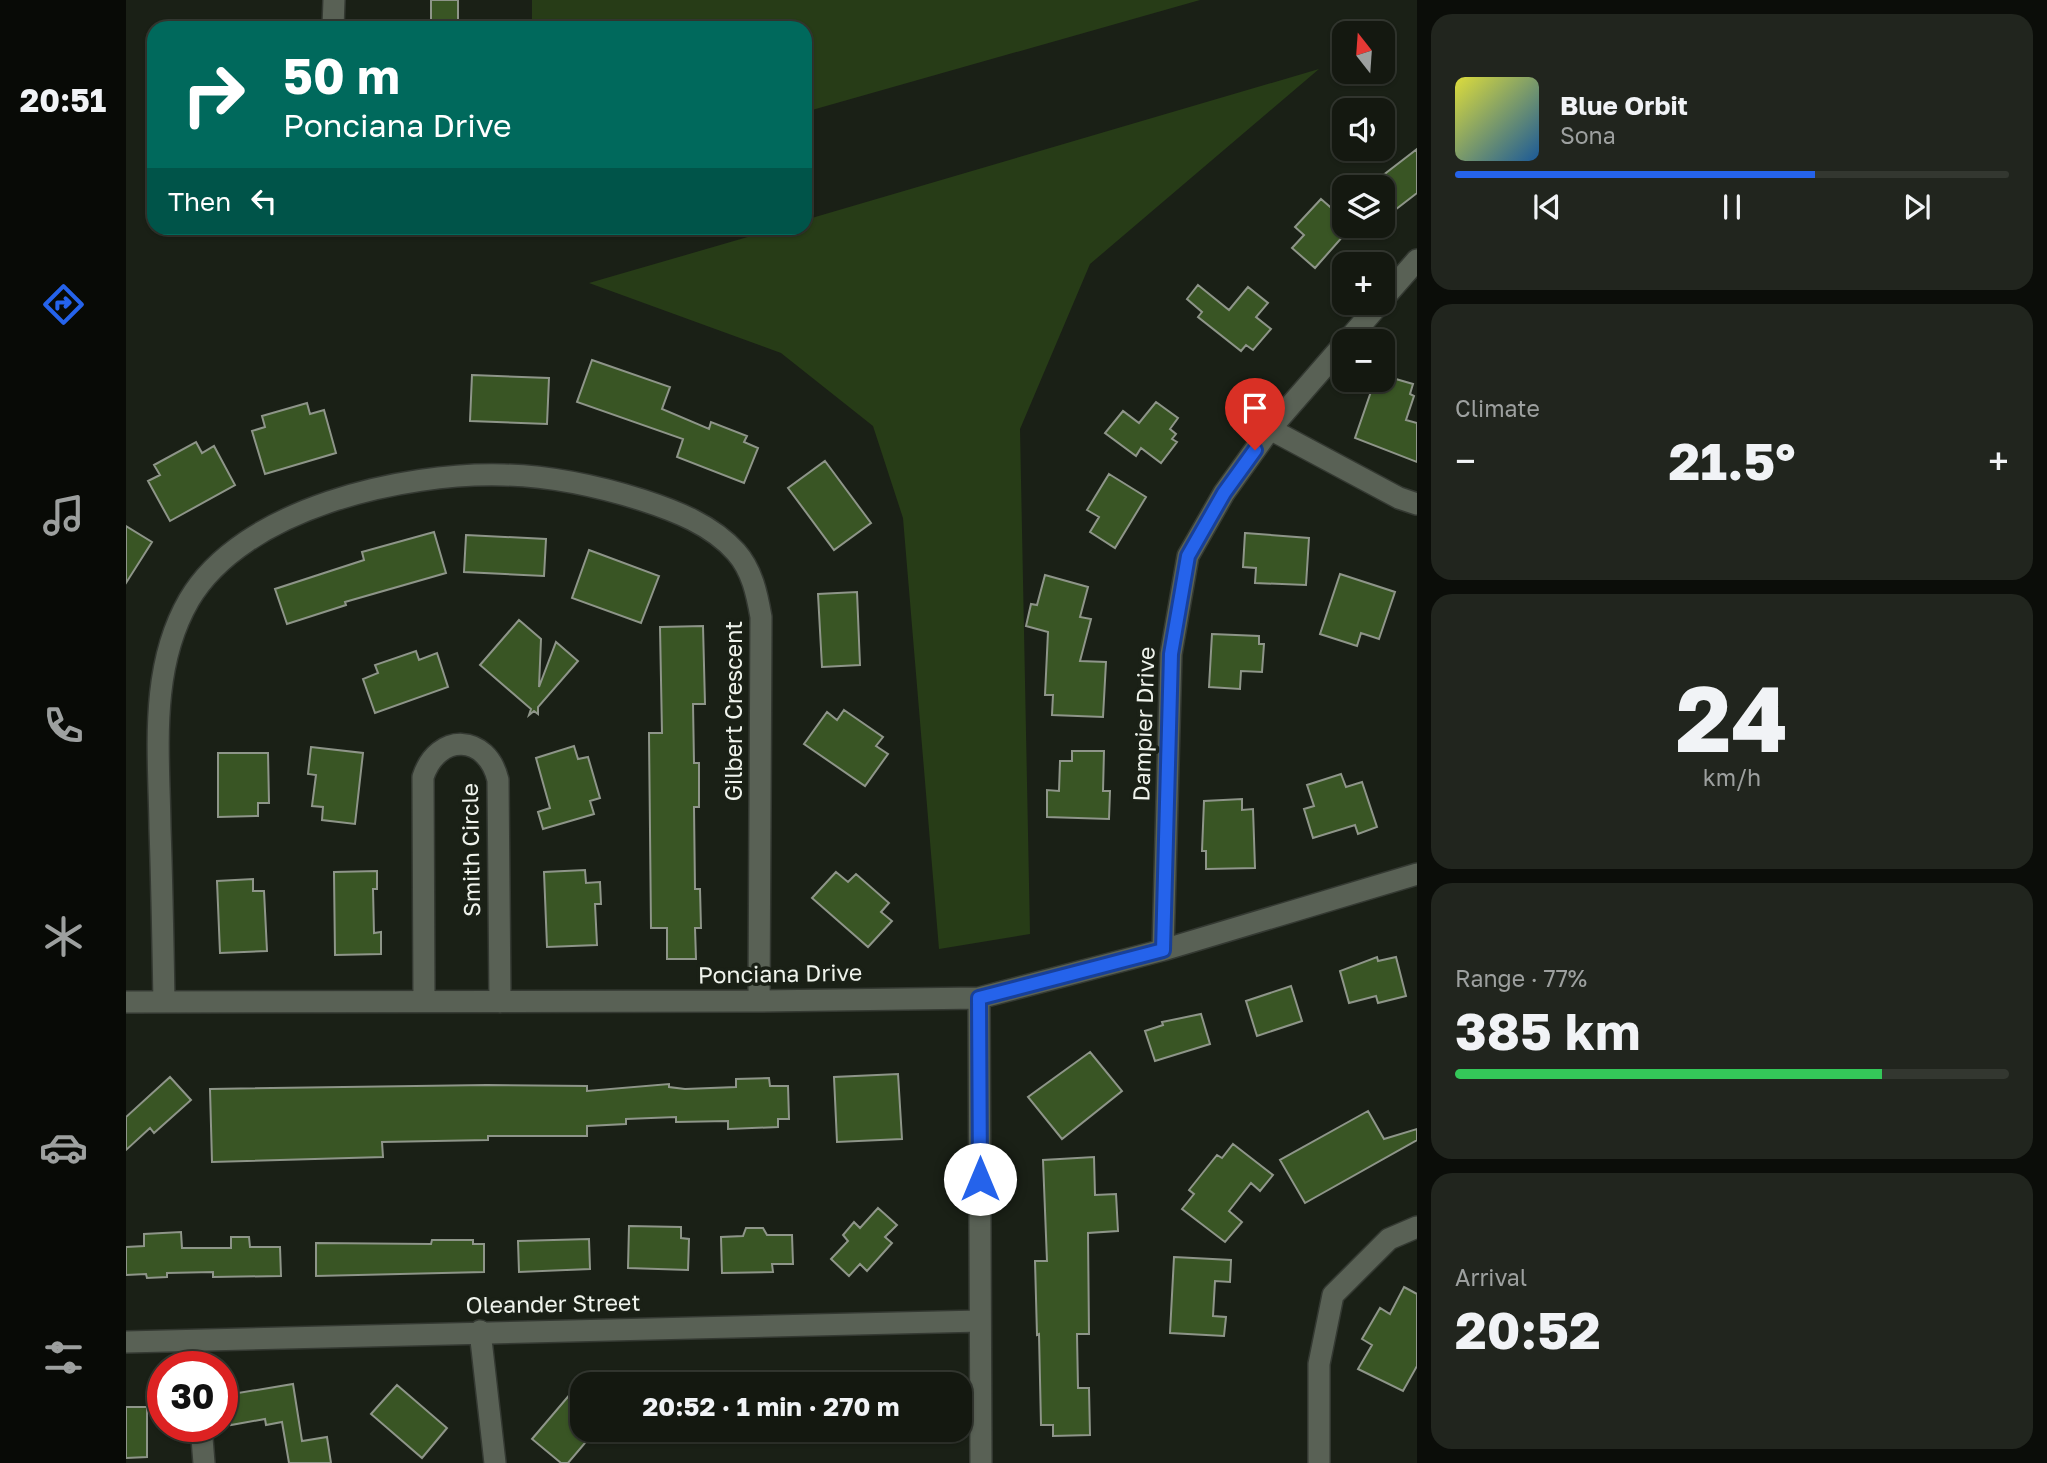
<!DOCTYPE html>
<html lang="en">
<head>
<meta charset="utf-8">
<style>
  :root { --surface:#141810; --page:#21251e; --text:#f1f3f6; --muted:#9da09f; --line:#333730; --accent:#2563eb }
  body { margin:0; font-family:"Golos Text",sans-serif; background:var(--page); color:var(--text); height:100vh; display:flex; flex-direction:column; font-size:26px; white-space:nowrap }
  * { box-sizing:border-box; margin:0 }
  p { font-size:23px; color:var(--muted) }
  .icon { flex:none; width:38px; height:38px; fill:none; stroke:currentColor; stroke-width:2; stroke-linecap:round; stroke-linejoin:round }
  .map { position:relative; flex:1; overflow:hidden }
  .panel { display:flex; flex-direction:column; gap:14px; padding:14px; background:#0b0d09; width:630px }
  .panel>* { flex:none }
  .top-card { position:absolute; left:21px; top:21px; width:665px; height:214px; border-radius:21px; box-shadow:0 2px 5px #0004,0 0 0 2px var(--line); background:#00695c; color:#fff; overflow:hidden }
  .needle { width:46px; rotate:343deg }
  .fabs { position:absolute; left:1206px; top:21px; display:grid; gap:14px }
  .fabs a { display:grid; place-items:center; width:63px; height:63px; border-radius:14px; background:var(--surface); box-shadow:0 2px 5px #0004,0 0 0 2px var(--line); font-size:35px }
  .speed { position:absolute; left:21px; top:1351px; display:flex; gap:14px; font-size:35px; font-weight:700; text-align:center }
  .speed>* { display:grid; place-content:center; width:91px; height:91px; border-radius:50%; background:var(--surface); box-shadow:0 2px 5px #0004,0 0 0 2px var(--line); line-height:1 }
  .speed .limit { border:10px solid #d22; background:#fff; color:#111 }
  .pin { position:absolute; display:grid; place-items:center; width:60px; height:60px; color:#fff; margin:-72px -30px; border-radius:50% 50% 50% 0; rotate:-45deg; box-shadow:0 0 7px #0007 }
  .pin .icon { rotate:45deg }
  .me { position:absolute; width:77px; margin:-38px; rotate:0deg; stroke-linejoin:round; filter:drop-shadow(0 0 5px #0008) }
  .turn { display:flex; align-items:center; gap:24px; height:147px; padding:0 21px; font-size:32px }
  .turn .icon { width:91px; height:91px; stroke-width:2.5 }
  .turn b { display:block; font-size:49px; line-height:60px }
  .then { display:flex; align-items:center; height:66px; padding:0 21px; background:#0003; gap:14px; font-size:26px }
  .big { font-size:52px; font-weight:700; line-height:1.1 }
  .panel .widget { flex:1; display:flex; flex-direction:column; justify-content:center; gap:10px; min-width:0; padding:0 24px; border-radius:21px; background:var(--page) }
  .panel .dial { align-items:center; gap:0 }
  .dial b { font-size:91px; line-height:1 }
  .song { display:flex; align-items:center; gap:21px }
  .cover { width:84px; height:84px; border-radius:10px; background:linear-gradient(135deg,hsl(60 70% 55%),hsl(210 70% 35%)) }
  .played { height:7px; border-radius:4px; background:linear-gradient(90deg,var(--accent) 65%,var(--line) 65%) }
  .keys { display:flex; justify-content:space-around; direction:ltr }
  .heat { display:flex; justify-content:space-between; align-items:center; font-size:38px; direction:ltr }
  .charge { height:10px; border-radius:5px; background:linear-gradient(90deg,#34c759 77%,var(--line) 0) }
  .trip { position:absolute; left:444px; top:1372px; width:402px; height:70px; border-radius:21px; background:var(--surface); box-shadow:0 2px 5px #0004,0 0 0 2px var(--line); font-weight:700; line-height:70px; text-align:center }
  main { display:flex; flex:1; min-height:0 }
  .dock { display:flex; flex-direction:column; width:126px; justify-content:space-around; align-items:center; background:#080a06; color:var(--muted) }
  .dock .icon { width:49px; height:49px }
  .dock .current { color:var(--accent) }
  .dock b { font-size:32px; color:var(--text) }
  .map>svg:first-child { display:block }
  .green { fill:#273c17 }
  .building { fill:#395524; stroke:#8e9589; stroke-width:2 }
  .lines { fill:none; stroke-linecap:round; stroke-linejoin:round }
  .minor-casing { stroke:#343932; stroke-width:24 }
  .minor { stroke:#596155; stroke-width:21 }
  .route-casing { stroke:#184099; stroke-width:18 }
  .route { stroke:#2563eb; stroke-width:12 }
  .labels { text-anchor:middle; stroke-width:7; stroke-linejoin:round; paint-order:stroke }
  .street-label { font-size:23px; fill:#eff3ec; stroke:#1a2016 }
</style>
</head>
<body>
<main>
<nav class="dock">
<b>20:51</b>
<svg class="icon current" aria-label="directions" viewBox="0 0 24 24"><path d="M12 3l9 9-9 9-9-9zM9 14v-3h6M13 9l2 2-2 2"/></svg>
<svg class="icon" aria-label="music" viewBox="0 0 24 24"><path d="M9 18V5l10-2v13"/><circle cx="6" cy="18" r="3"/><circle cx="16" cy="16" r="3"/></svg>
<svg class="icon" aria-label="phone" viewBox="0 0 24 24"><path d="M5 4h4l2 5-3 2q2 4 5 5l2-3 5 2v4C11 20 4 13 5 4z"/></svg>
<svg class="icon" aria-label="climate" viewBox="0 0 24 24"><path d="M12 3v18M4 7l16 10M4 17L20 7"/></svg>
<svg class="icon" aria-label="car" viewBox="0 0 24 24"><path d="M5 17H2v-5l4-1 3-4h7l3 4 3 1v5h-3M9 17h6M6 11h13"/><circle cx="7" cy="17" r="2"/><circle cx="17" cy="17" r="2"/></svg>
<svg class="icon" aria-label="filters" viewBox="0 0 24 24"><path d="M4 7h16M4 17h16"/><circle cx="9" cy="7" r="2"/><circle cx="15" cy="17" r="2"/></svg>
</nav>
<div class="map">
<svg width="1291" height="1463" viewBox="0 0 1291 1463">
  <rect width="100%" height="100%" fill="#1a2016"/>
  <path class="green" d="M406 0H1074L679 112V28H406Z
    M1193 69 964 264 894 429 904 934 813 949 777 518 747 426 655 353 463 283 653 228H679V220Z"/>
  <path class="building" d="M305 0H332V28H305Z
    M1291 149V193L1256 220V176Z
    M1195 199 1218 219V226H1226L1189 268 1166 248 1178 235 1169 227Z
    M1072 285 1103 310 1122 287 1142 303 1130 317 1145 329 1127 350 1120 345 1115 351 1072 317 1076 312 1061 299Z
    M466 360 544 387 536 409 583 429 585 422 621 436 618 442 632 448 618 483 551 457 557 439 451 402Z
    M346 375 423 378 421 424 344 421Z
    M1256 375 1287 384 1284 394 1288 396 1280 420 1291 423V462L1229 438 1249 380H1256Z
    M1030 402 1052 418 1044 429 1050 434 1046 439 1051 442 1035 463 1015 448 1010 456 979 433 997 411 1013 423Z
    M181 403 184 414 198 410 210 453 139 474 126 431 139 427 136 416Z
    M70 442 76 453 88 446 109 485 44 521 22 481 34 475 28 465Z
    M699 461 745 523 708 550 662 488Z
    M983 474 1020 497 989 548 964 532 973 517 961 510Z
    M0 526 26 542 0 583Z
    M308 532 320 573 219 602 220 605 161 624 149 589 238 560 236 552Z
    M1119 533 1183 538 1180 585 1129 583 1130 568 1117 567Z
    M340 535 420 539 418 576 338 572Z
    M463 550 533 576 515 623 446 598Z
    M1214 574 1269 592 1253 639 1235 633 1231 646 1194 634Z
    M919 575 962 587 954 617 965 619 954 661 980 662 977 717 926 715 927 695H919L922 632 900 626 905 604 911 605Z
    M731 592 734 665 696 667 692 594Z
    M393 620 415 639 413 687 430 642 452 661 412 707V714L408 711 403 715 405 709 354 665Z
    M577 626 579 704H567L568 763H573V807H568L569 889H574L575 928H569L570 959H541V928H525L523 733H536L534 627Z
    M1086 634 1133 636V644H1138L1136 672 1115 671 1114 689 1083 687Z
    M290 651 293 660 311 653 322 687 249 713 237 679 252 673 249 665Z
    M718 710 757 737 750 746 762 754 739 786 678 744 701 712 711 720Z
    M448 746 452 759 462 757 474 798 464 801 468 814 417 829 412 812 424 808 410 758Z
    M185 747 237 753 229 824 196 820 197 807 186 806 190 775 182 774Z
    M946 751H978L977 791H984L983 819 921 817V790L933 791 934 761H946Z
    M92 753H142L143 803H132V816L92 817Z
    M1215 774 1220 787 1236 782 1251 827 1232 834 1229 825 1187 838 1178 809 1188 806 1181 785Z
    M1116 799V810L1127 809 1129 868 1080 869V851H1076L1078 801Z
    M459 870 460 883 474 882 475 904H469L471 945 421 947 418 872Z
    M251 871V889H247L248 933 255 932V954L209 955 208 872Z
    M710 872 722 882 730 874 763 903 755 912 766 921 742 947 686 898Z
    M127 879V891H138L141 951 94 953 91 881Z
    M1251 957 1252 961 1270 957 1280 996 1252 1003 1250 996 1223 1003 1214 971Z
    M1165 986 1176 1021 1131 1036 1120 1001Z
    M1075 1014 1084 1044 1029 1061 1019 1031 1037 1025 1036 1022Z
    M964 1052 996 1091 936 1139 902 1097Z
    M772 1074 776 1139 711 1142 708 1077Z
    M44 1077 65 1100 28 1133 24 1128 0 1150V1117Z
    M643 1078 644 1086H662L663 1119H652V1127L602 1129V1121L550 1122V1117L500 1119V1124L461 1126V1136H362V1140L256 1142 257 1157 86 1162 84 1089 361 1085 461 1086V1091L543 1084V1087L559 1089 610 1087V1079Z
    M1242 1111 1258 1139 1291 1129V1140L1179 1203 1154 1160Z
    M1107 1144 1147 1175 1134 1191 1125 1183 1103 1211 1116 1222 1099 1242 1056 1209 1068 1194 1063 1190 1091 1155 1096 1158Z
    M968 1157 969 1195 990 1194 992 1231 962 1233 963 1334H951L952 1388H963L964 1435 927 1436V1425H915L913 1334 911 1335 909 1261H921L917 1160Z
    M752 1208 771 1225 759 1237 766 1243 741 1271 734 1264 723 1276 705 1259 722 1241 717 1235 728 1222 734 1228Z
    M503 1226 555 1227V1238L563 1239 562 1270 502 1268Z
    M620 1228H637L641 1235H666L667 1264H646L647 1272 596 1273 595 1237 617 1236Z
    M55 1232 56 1248H105V1237H123L124 1247H154L155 1276 87 1277V1272L41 1273V1277L21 1278 20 1274 0 1275V1247L18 1246V1234Z
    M463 1239 464 1269 393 1272 392 1241Z
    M306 1240H347V1244H358V1272L190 1276V1243L305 1244Z
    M1048 1257 1105 1260 1104 1282 1089 1281 1087 1316 1100 1317 1098 1336 1044 1333Z
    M1278 1287 1291 1294V1366L1277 1391 1232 1369 1246 1345 1236 1339 1254 1308 1264 1314Z
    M457 1379V1430H470L442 1463H435L406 1439Z
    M167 1384 176 1441 201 1437 205 1463H163L156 1422 140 1425 139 1419 105 1425 100 1395Z
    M271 1385 321 1428 296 1458 245 1414Z
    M0 1407H21V1457L0 1458Z"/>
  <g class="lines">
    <defs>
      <path id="minor" d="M207 28 208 0
        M1256 300 1291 260
        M1221 341 1254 303
        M1144 429 1273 498 1291 504
        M1037 950 1045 654 1062 556 1098 493 1144 429 1218 344
        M853 998 855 1463
        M298 1001 297 777C312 732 361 734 372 780L374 1002
        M0 1002 633 1001 853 998 1037 950 1291 874
        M38 1002C37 944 36 886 34 828 33 752 23 669 63 600 117 508 278 472 378 475 425 476 471 486 516 500 550 511 586 525 610 552 626 570 631 594 635 617L633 1001
        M354 1331 369 1463
        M68 1341 70 1367
        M0 1342 854 1321
        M75 1426 78 1463
        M1193 1463V1364L1207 1295 1263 1239 1291 1227"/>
    </defs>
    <use href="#minor" class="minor-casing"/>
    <use href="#minor" class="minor"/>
  </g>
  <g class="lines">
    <defs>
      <path id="route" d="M854 1179 853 998 1037 950 1045 654 1062 556 1098 493 1129 450"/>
    </defs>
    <use href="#route" class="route-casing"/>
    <use href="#route" class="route"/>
  </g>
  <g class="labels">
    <g class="street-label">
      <text transform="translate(608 711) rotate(-90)" y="8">Gilbert Crescent</text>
      <text transform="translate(1018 724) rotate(-88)" y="8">Dampier Drive</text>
      <text transform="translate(345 850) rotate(-91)" y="8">Smith Circle</text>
      <text transform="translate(654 974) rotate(-1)" y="8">Ponciana Drive</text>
      <text transform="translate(427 1304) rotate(-1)" y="8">Oleander Street</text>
    </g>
  </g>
</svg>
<div class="fabs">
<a><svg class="needle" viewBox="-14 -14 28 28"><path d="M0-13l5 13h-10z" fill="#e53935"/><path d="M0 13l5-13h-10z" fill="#9da09f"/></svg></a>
<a><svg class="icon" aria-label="sound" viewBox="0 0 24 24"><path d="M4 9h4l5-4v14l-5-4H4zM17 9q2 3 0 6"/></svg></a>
<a><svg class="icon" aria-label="layers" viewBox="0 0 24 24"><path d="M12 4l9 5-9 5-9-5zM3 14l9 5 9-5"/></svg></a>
<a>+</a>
<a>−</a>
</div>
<div class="speed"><div class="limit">30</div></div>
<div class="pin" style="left:1129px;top:450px;background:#d93025"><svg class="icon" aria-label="arrive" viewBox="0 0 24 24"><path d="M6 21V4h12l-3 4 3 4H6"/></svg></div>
<svg class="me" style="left:854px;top:1179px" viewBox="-20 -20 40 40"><circle r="19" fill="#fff"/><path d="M0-13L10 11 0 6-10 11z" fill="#2563eb"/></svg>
<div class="trip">20:52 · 1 min · 270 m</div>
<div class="top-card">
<div class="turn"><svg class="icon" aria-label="right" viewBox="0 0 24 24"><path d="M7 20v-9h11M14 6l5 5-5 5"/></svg><div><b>50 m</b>Ponciana Drive</div></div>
<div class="then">Then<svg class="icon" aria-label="left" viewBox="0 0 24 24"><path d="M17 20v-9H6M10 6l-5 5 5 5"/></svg></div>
</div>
</div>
<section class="panel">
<div class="widget">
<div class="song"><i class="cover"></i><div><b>Blue Orbit</b><p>Sona</p></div></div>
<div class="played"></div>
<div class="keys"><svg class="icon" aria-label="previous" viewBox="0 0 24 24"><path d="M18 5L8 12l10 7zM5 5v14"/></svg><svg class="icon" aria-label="pause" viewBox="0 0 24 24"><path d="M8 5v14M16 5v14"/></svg><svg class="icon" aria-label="next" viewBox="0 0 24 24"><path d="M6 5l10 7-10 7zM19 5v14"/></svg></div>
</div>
<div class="widget"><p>Climate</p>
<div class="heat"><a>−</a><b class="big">21.5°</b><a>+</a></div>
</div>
<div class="widget dial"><b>24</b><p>km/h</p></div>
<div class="widget"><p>Range · 77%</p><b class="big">385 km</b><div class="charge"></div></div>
<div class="widget"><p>Arrival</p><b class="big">20:52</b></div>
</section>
</main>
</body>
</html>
